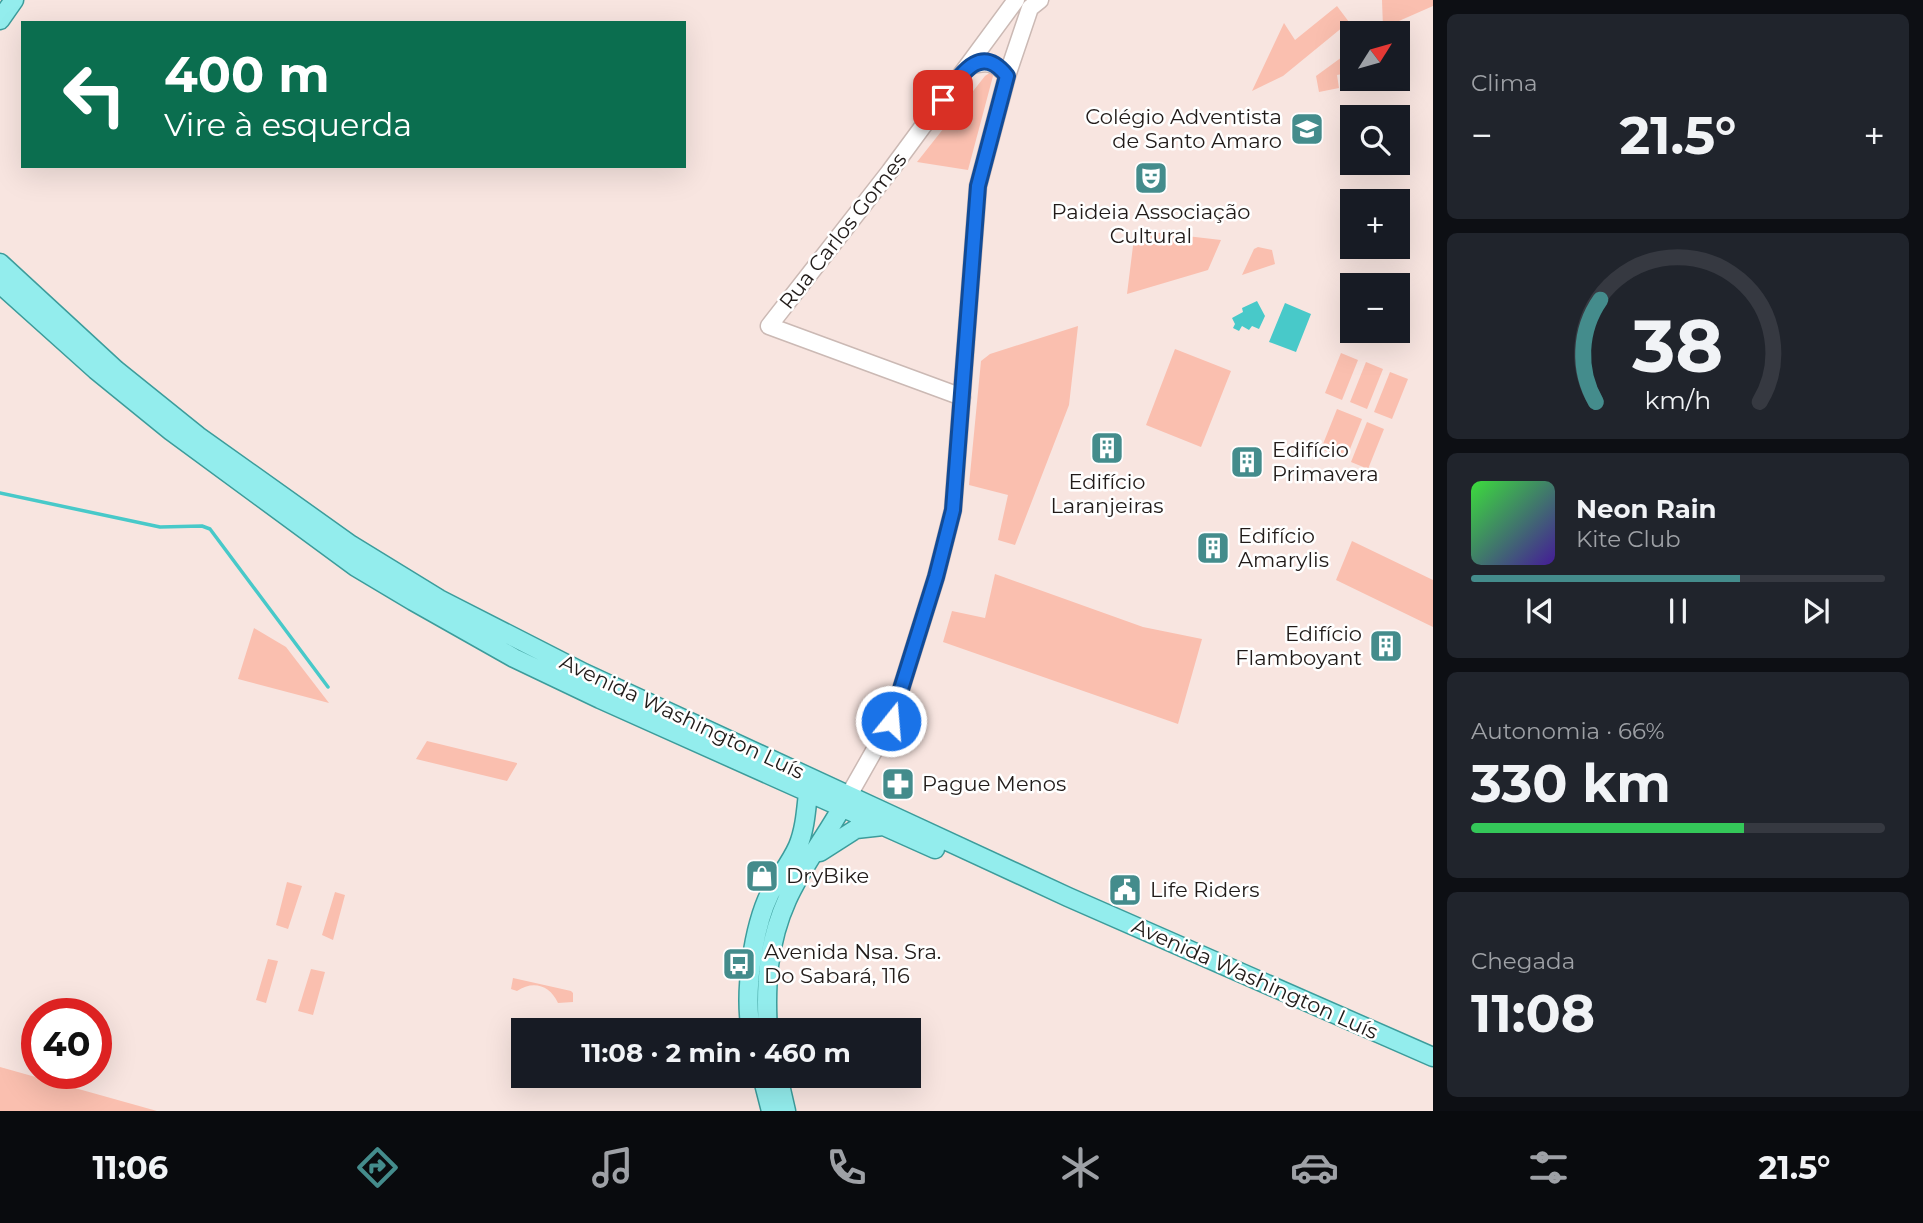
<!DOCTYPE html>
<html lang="pt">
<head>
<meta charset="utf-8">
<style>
  :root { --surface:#171b24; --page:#20242c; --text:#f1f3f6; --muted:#9ea1a6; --line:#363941; --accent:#448c8c }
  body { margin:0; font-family:Montserrat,sans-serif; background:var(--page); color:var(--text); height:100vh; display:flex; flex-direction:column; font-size:26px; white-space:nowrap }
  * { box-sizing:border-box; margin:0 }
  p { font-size:23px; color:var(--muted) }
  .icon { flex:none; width:38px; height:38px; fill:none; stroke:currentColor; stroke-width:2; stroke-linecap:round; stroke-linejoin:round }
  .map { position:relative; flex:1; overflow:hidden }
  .details { display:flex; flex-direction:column; gap:14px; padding:14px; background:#0d0f14; width:490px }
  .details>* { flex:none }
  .top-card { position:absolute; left:21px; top:21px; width:665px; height:147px; border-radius:0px; box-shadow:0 7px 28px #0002; background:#0b6e4f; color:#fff; overflow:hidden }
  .needle { width:46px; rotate:53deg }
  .controls { position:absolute; left:1340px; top:21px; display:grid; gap:14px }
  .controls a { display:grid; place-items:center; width:70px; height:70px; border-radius:0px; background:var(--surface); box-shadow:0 7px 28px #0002; font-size:35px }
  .speed { position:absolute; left:21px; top:998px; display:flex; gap:14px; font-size:35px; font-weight:700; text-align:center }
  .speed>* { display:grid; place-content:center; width:91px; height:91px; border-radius:50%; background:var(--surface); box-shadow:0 7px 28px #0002; line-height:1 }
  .speed .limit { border:10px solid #d22; background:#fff; color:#111 }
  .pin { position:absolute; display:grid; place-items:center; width:60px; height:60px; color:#fff; margin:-30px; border-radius:14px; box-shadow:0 4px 10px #0006 }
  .me { position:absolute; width:77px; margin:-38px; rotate:17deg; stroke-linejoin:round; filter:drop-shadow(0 0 5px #0008) }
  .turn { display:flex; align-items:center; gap:24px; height:147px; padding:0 28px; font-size:32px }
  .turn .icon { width:91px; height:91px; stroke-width:2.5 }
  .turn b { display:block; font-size:49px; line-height:60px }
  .big { font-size:52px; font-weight:700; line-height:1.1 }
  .details .card { flex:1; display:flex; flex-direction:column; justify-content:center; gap:10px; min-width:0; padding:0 24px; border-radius:10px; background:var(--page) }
  .details .dial { align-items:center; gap:0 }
  .dial svg { height:182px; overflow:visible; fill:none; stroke:var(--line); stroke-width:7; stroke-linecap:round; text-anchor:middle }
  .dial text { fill:var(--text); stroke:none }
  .song { display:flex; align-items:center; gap:21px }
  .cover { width:84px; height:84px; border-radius:10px; background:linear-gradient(135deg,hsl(120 70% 55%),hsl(260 70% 35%)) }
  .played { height:7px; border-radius:4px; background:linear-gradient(90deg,var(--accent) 65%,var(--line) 65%) }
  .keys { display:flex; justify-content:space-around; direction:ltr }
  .heat { display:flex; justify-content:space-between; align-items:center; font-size:38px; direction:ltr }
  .charge { height:10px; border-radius:5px; background:linear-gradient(90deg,#34c759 66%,var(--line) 0) }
  .trip { position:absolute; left:511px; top:1018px; width:410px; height:70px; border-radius:0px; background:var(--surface); box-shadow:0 7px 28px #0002; font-weight:700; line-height:70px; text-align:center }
  .tabs { display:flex; height:112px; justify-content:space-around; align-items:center; background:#090b0e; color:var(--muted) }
  .tabs .icon { width:49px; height:49px }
  .tabs .on { color:var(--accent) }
  .tabs b { font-size:32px; color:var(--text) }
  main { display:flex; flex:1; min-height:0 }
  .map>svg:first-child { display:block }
  .green { fill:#fabfaf }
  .water { fill:#48c9c9 }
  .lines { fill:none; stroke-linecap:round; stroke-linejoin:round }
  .stream { stroke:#48c9c9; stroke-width:3.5 }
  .secondary-casing { stroke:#cbb9b4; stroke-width:19 }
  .primary-casing { stroke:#3c9c9b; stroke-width:21 }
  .secondary { stroke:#fff; stroke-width:16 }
  .primary { stroke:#93eded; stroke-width:18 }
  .route-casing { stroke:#114b97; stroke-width:18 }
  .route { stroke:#1a73e8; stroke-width:12 }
  .labels { text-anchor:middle; stroke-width:5; stroke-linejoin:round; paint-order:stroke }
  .poi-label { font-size:21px; fill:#211b19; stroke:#fff; text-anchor:start }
  .street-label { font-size:21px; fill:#211b19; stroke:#fff }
</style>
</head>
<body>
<main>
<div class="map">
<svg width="1433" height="1111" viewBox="0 0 1433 1111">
  <rect width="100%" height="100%" fill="#f8e5e0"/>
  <path class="green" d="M1382 0H1433V6L1383 28Z
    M1337 6 1349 22 1283 76 1252 91 1284 23 1295 40Z
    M1353 49V72L1337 75 1339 88 1319 92 1316 76Z
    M991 72 993 76 968 170 917 162 985 76Z
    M1135 230 1221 240 1208 270 1127 294Z
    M1258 247 1272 250 1275 264 1242 275 1254 249Z
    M1078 326 1069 405 1015 545 998 540 1008 495 969 485 981 361 990 354Z
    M1175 349 1231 371 1201 447 1146 425Z
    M1341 353 1358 360 1342 400 1325 393Z
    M1366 362 1383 369 1367 409 1350 402Z
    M1390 372 1408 379 1392 419 1374 412Z
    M1337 409 1362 419 1346 459 1321 449Z
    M1367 422 1384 429 1368 469 1351 462Z
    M1352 541 1433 580V627L1336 580Z
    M995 574 1143 627 1202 639 1178 724 943 642 952 611 985 618Z
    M254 628 286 647 329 703 238 679Z
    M427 741 517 763V764L507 781 416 759Z
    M287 882 302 886 288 929 276 925Z
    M335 892 345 895 333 940 322 935Z
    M268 959 278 961 266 1003 256 1000Z
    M311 969 325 972 313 1015 298 1011Z
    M513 978 571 991 573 993V1002L558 1003C550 985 533 980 517 991L511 989Z
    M0 1067 157 1111H0Z"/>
  <path class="water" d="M1257 301 1265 316 1259 329 1252 326 1249 330 1242 326 1239 331 1233 328 1235 324 1232 318 1243 312 1242 308Z
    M1285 303 1311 314 1296 352 1269 342Z"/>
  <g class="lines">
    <path class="stream" d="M0 493 160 527 202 526 210 529 328 687"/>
    <defs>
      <path id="secondary" d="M967 67C985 61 995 61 1007 76
        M962 397 769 326 890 171 1016 0
        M849 795 891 721 936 577 953 510 978 186 1007 76 1030 8 1040 0"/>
      <path id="primary" d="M0 20 14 0
        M0 263 116 370 198 436 351 545 439 599 584 673 893 816 1068 897 1433 1057
        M0 284 96 370 171 431 356 567 413 601 514 658 600 699 935 849
        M820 852 856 829 883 826
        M751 1031C744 992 753 928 770 893 779 877 791 862 798 846 805 829 806 811 808 793
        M768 1031C765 985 768 942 787 900 803 864 829 833 847 798
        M762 1076 771 1111
        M778 1076 786 1111"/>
    </defs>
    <use href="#secondary" class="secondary-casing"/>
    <use href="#primary" class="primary-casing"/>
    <use href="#secondary" class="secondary"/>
    <use href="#primary" class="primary"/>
  </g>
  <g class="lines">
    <defs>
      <path id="route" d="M891 721 936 577 953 510 978 186 1007 76C979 41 960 77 943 100"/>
    </defs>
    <use href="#route" class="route-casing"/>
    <use href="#route" class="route"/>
  </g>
  <defs>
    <symbol id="school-square" viewBox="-11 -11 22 22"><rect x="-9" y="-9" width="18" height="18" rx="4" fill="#448c8c" stroke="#fff"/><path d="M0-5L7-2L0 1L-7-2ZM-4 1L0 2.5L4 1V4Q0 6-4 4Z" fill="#fff"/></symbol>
    <symbol id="theatre-square" viewBox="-11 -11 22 22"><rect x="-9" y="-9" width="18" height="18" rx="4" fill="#448c8c" stroke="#fff"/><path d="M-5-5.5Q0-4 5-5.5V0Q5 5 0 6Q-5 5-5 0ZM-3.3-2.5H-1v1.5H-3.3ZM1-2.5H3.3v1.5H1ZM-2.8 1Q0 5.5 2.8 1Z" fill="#fff"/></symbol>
    <symbol id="building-square" viewBox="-11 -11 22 22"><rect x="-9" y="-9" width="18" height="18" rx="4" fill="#448c8c" stroke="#fff"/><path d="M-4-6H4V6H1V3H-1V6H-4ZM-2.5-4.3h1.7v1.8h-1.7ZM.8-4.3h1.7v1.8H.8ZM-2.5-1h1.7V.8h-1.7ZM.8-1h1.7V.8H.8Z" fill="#fff"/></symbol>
    <symbol id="pharmacy-square" viewBox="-11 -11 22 22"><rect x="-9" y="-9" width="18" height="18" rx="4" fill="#448c8c" stroke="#fff"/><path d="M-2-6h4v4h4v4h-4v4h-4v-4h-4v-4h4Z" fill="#fff"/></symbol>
    <symbol id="shop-square" viewBox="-11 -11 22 22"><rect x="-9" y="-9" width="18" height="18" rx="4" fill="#448c8c" stroke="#fff"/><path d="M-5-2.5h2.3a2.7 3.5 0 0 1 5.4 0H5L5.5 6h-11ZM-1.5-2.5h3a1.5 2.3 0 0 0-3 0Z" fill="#fff"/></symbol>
    <symbol id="civic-square" viewBox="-11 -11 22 22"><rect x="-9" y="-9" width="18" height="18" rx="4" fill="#448c8c" stroke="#fff"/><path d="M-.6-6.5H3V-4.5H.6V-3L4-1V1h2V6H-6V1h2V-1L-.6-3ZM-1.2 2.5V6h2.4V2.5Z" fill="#fff"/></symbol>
    <symbol id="bus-square" viewBox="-11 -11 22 22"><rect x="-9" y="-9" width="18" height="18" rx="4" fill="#448c8c" stroke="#fff"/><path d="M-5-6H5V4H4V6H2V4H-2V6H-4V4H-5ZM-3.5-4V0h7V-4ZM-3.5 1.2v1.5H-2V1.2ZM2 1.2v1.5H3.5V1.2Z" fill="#fff"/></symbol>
  </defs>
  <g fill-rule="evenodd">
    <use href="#school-square" x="1288" y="110" width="38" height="38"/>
    <use href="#theatre-square" x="1132" y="159" width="38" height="38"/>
    <use href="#building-square" x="1088" y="429" width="38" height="38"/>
    <use href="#building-square" x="1228" y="443" width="38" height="38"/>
    <use href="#building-square" x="1194" y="529" width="38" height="38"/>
    <use href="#building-square" x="1367" y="627" width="38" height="38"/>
    <use href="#pharmacy-square" x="879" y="765" width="38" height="38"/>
    <use href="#shop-square" x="743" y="857" width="38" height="38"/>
    <use href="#civic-square" x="1106" y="871" width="38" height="38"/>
    <use href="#bus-square" x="720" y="945" width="38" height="38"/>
  </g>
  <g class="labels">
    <g class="poi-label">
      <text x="1282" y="124" text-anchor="end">Colégio Adventista<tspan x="1282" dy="24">de Santo Amaro</tspan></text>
      <text x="1151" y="219" text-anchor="middle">Paideia Associação<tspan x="1151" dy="24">Cultural</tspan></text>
      <text x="1272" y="457">Edifício<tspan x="1272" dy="24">Primavera</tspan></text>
      <text x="1107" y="489" text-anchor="middle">Edifício<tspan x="1107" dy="24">Laranjeiras</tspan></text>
      <text x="1238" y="543">Edifício<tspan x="1238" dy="24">Amarylis</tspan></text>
      <text x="1362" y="641" text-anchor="end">Edifício<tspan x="1362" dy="24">Flamboyant</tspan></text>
      <text x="922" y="791">Pague Menos</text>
      <text x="786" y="883">DryBike</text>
      <text x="1150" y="897">Life Riders</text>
      <text x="764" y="959">Avenida Nsa. Sra.<tspan x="764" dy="24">Do Sabará, 116</tspan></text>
    </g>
    <g class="street-label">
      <text transform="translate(843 231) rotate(-52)" y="7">Rua Carlos Gomes</text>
      <text transform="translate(682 717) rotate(25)" y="7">Avenida Washington Luís</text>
      <text transform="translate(1255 979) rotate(24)" y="7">Avenida Washington Luís</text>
    </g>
  </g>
</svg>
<div class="controls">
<a><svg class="needle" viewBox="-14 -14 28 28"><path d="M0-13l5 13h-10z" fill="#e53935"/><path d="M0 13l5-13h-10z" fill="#9ea1a6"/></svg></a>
<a><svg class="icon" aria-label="search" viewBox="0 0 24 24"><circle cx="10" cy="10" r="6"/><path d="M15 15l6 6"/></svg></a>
<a>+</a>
<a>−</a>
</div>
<div class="speed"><div class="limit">40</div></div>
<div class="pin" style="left:943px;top:100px;background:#d93025"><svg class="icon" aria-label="arrive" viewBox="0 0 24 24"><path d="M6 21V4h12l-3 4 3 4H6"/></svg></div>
<svg class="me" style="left:891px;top:721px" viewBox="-20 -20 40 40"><circle r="17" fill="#1a73e8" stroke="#fff" stroke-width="3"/><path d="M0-11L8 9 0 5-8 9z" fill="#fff"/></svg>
<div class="trip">11:08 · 2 min · 460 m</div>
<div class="top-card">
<div class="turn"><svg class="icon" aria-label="left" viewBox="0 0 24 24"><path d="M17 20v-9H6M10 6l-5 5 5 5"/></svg><div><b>400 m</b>Vire à esquerda</div></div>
</div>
</div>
<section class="details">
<div class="card"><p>Clima</p>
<div class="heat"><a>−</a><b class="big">21.5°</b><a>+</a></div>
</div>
<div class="card dial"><svg viewBox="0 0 100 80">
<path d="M14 69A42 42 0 1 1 86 69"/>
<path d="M14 69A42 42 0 0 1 16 24" stroke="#448c8c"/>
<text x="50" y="56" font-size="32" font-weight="700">38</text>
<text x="50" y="72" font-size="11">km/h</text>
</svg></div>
<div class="card">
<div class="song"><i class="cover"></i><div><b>Neon Rain</b><p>Kite Club</p></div></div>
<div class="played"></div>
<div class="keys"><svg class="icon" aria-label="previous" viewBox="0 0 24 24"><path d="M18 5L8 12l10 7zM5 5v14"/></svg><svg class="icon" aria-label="pause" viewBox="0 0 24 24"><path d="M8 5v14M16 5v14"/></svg><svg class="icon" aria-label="next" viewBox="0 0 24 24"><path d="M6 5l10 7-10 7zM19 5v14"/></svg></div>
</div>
<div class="card"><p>Autonomia · 66%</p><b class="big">330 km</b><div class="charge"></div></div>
<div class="card"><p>Chegada</p><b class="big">11:08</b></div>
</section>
</main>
<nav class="tabs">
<b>11:06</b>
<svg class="icon on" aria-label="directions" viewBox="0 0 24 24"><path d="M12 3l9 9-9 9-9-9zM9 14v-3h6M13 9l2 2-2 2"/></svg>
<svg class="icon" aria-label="music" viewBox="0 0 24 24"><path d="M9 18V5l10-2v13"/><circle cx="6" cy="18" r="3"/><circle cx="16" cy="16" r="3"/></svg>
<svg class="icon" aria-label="phone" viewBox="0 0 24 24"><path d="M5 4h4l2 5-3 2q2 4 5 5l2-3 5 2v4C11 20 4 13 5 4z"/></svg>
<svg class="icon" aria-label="climate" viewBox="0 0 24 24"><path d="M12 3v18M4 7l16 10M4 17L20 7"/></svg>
<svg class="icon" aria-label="car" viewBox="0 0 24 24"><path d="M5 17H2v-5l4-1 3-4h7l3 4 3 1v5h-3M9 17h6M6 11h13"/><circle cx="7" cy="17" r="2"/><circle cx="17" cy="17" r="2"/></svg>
<svg class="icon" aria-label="filters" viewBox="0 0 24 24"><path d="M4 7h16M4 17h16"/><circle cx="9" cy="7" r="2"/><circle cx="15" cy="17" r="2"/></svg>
<b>21.5°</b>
</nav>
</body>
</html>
